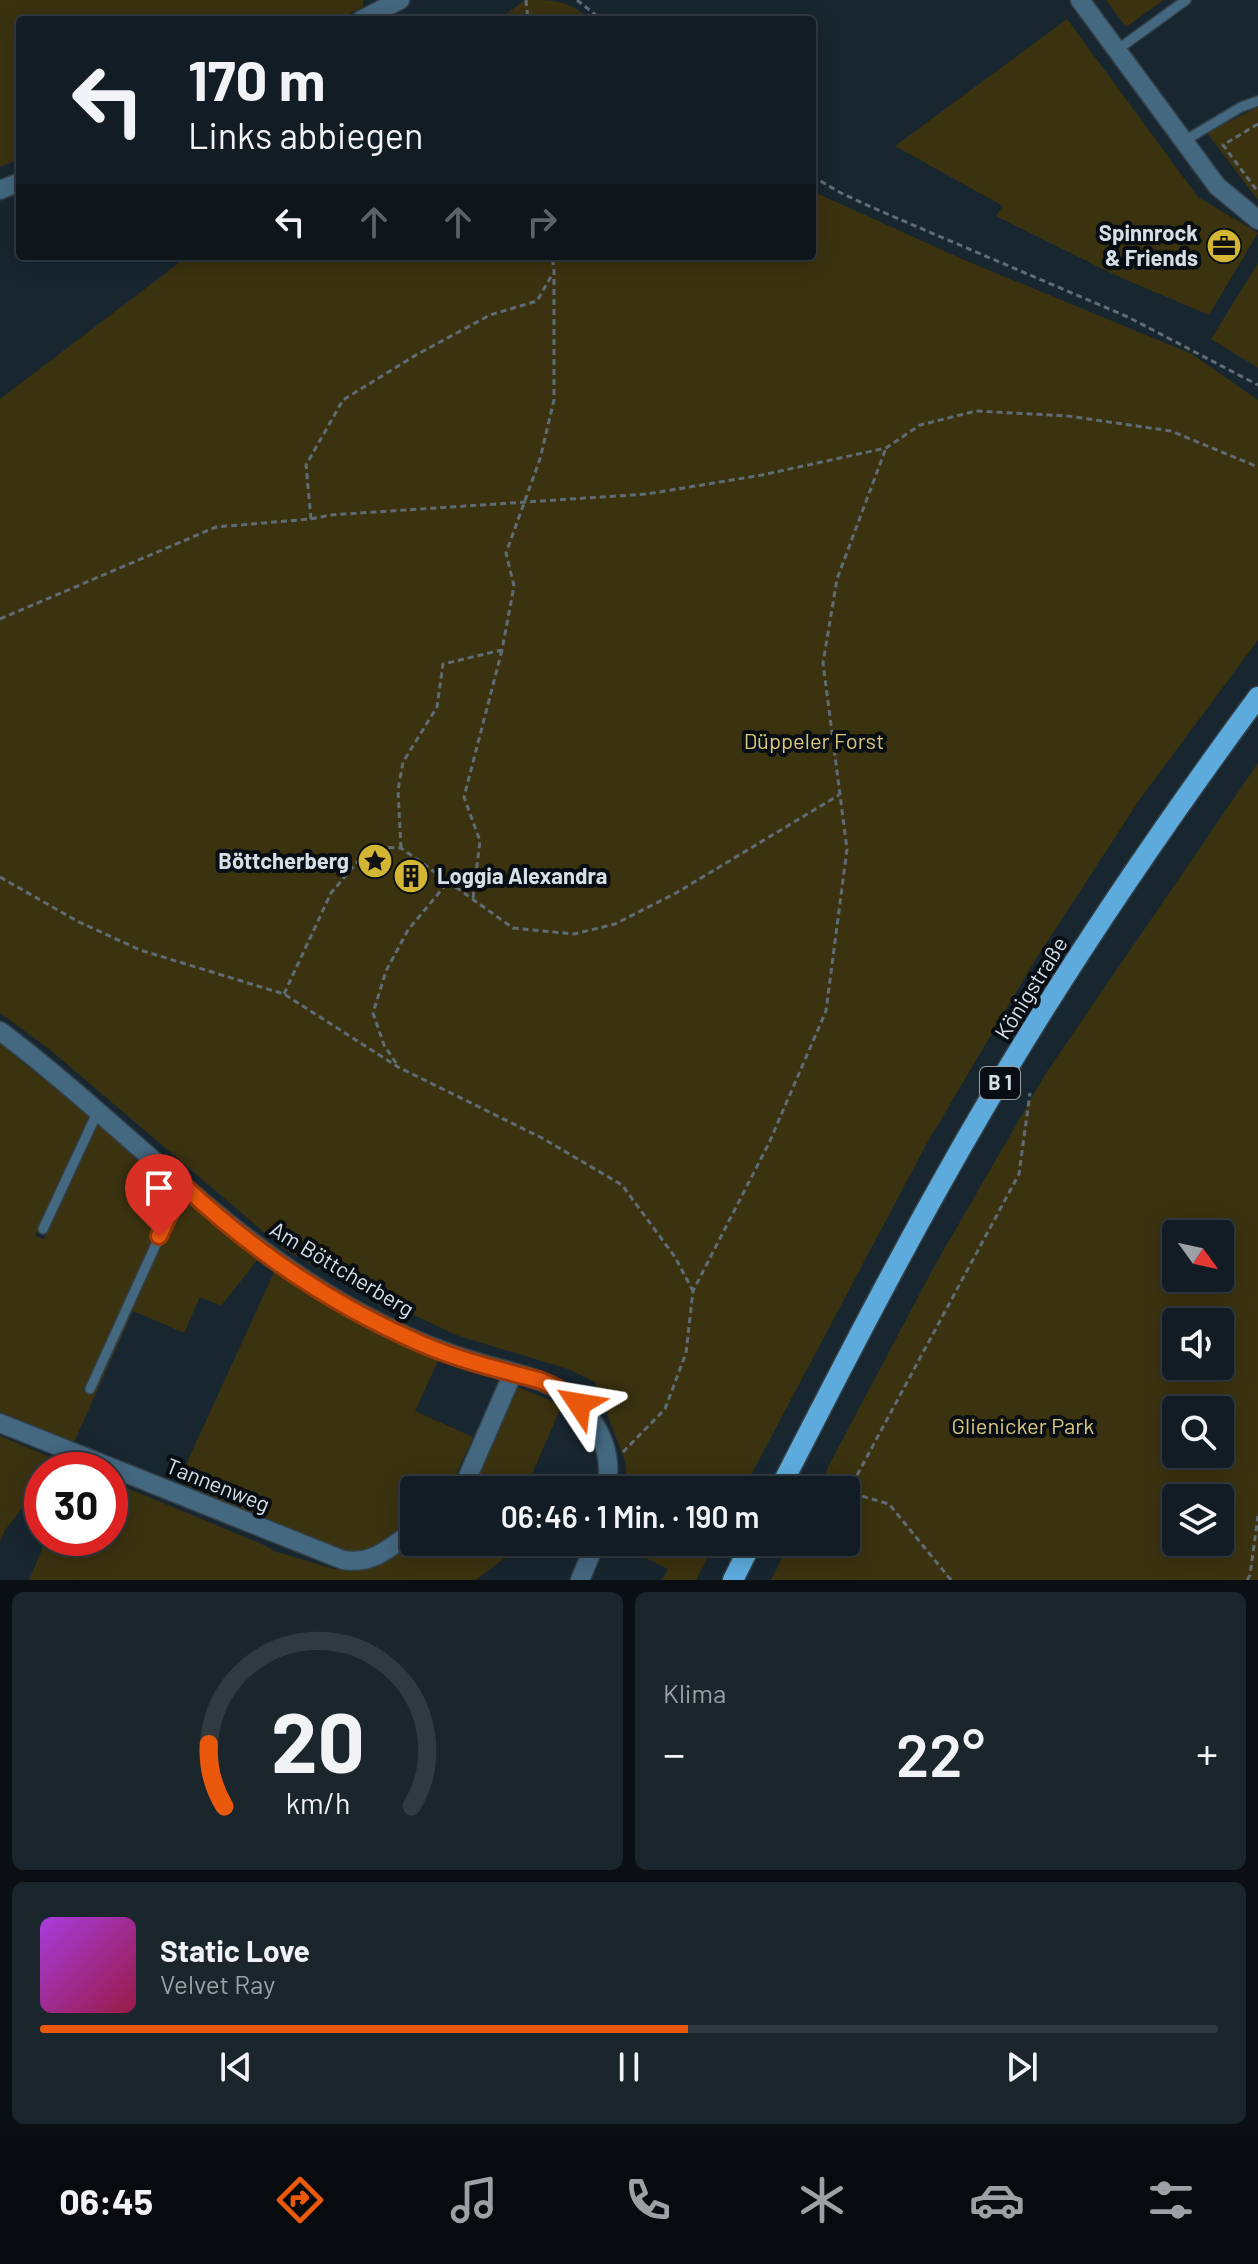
<!DOCTYPE html>
<html lang="de">
<head>
<meta charset="utf-8">
<style>
  :root { --surface:#121c24; --page:#1b252c; --text:#f1f3f6; --muted:#9ca1a6; --line:#313a41; --accent:#ea580c }
  body { margin:0; font-family:Barlow,sans-serif; background:var(--page); color:var(--text); height:100vh; display:flex; flex-direction:column; font-size:30px; white-space:nowrap }
  * { box-sizing:border-box; margin:0 }
  p { font-size:26px; color:var(--muted) }
  .icon { flex:none; width:44px; height:44px; fill:none; stroke:currentColor; stroke-width:2; stroke-linecap:round; stroke-linejoin:round }
  .map { position:relative; height:1580px; overflow:hidden }
  .side { display:flex; flex-direction:column; gap:12px; padding:12px; background:#0a0f14; flex:1 }
  .side>* { flex:none }
  .banner { position:absolute; left:16px; top:16px; width:800px; height:244px; border-radius:8px; box-shadow:0 4px 20px #0003,0 0 0 2px var(--line); background:#121c24; color:var(--text); overflow:hidden }
  .needle { width:52px; rotate:123deg }
  .tools { position:absolute; left:1162px; top:1220px; display:grid; gap:16px }
  .tools a { display:grid; place-items:center; width:72px; height:72px; border-radius:8px; background:var(--surface); box-shadow:0 4px 20px #0003,0 0 0 2px var(--line); font-size:40px }
  .speed { position:absolute; left:24px; top:1452px; display:flex; gap:16px; font-size:40px; font-weight:700; text-align:center }
  .speed>* { display:grid; place-content:center; width:104px; height:104px; border-radius:50%; background:var(--surface); box-shadow:0 4px 20px #0003,0 0 0 2px var(--line); line-height:1 }
  .speed .limit { border:12px solid #d22; background:#fff; color:#111 }
  .pin { position:absolute; display:grid; place-items:center; width:68px; height:68px; color:#fff; margin:-82px -34px; border-radius:50% 50% 50% 0; rotate:-45deg; box-shadow:0 0 8px #0007 }
  .pin .icon { rotate:45deg }
  .me { position:absolute; width:88px; margin:-44px; rotate:303deg; stroke-linejoin:round; filter:drop-shadow(0 0 6px #0008) }
  .turn { display:flex; align-items:center; gap:28px; height:168px; padding:0 40px; font-size:36px }
  .turn .icon { width:104px; height:104px; stroke-width:2.5 }
  .turn b { display:block; font-size:56px; line-height:68px }
  .lanes { display:flex; align-items:center; height:76px; padding:0 40px; background:#0003; justify-content:center; gap:40px; direction:ltr }
  .lanes .off { opacity:.35 }
  .big { font-size:60px; font-weight:600; line-height:1.1 }
  .side .tile { flex:1; display:flex; flex-direction:column; justify-content:center; gap:12px; min-width:0; padding:0 28px; border-radius:12px; background:var(--page) }
  .side .dial { align-items:center; gap:0 }
  .dial svg { height:208px; overflow:visible; fill:none; stroke:var(--line); stroke-width:7; stroke-linecap:round; text-anchor:middle }
  .dial text { fill:var(--text); stroke:none }
  .song { display:flex; align-items:center; gap:24px }
  .cover { width:96px; height:96px; border-radius:12px; background:linear-gradient(135deg,hsl(280 70% 55%),hsl(340 70% 35%)) }
  .played { height:8px; border-radius:4px; background:linear-gradient(90deg,var(--accent) 55%,var(--line) 55%) }
  .keys { display:flex; justify-content:space-around; direction:ltr }
  .heat { display:flex; justify-content:space-between; align-items:center; font-size:44px; direction:ltr }
  .side .tiles { flex:1; display:grid; gap:12px; grid-template-columns:1fr 1fr }
  .tile:last-child { grid-column:span 2 }
  .trip { position:absolute; left:400px; top:1476px; width:460px; height:80px; border-radius:8px; background:var(--surface); box-shadow:0 4px 20px #0003,0 0 0 2px var(--line); font-weight:600; line-height:80px; text-align:center }
  .menu { display:flex; height:128px; justify-content:space-around; align-items:center; background:#070b0e; color:var(--muted) }
  .menu .icon { width:56px; height:56px }
  .menu .selected { color:var(--accent) }
  .menu b { font-size:36px; color:var(--text) }
  .map>svg:first-child { display:block }
  .green { fill:#3b3210; fill-rule:evenodd }
  .lines { fill:none; stroke-linecap:round; stroke-linejoin:round }
  .lane-casing { stroke:#334049; stroke-width:12 }
  .street-casing { stroke:#334049; stroke-width:21 }
  .primary-casing { stroke:#334049; stroke-width:23 }
  .path { stroke:#606c75; stroke-width:3; stroke-dasharray:6 4; stroke-linecap:butt }
  .lane { stroke:#446880; stroke-width:9 }
  .street { stroke:#446880; stroke-width:18 }
  .primary { stroke:#5dabdd; stroke-width:20 }
  .route-casing { stroke:#983908; stroke-width:20 }
  .route { stroke:#ea580c; stroke-width:14 }
  .labels { text-anchor:middle; stroke-width:8; stroke-linejoin:round; paint-order:stroke }
  .shield { fill:#080e13; stroke:#98a0a7; stroke-width:2 }
  .shield-label { font-size:20px; font-weight:bold; fill:#d6dfe6 }
  .poi-label { font-size:22px; font-weight:bold; fill:#d6dfe6; stroke:#080e13; text-anchor:end }
  .park-label { font-size:22px; fill:#dac77e; stroke:#080e13 }
  .street-label { font-size:22px; fill:#d6dfe6; stroke:#080e13 }
</style>
</head>
<body>
<div class="map">
<svg width="1258" height="1580" viewBox="0 0 1258 1580">
  <rect width="100%" height="100%" fill="#182630"/>
  <path class="green" d="M0 0H363V7L336 20H20V159L0 167Z
    M525 0C556 0 567 0 592 20H498Z
    M1106 0H1164L1126 27Z
    M1067 19 1198 197 1258 233 1209 315 1117 276 996 216 1003 206 895 146Z
    M1258 107V200L1207 133Z
    M812 191 962 259 1192 354 1258 400V640L1140 799 1034 962 926 1145 743 1490H626V1464L595 1382 571 1370 456 1335 338 1279 284 1249 49 1049 0 1013V399L188 256H812Z
    M1258 263V368L1211 339Z
    M1258 763V1580H771L790 1542H846V1490H817L829 1465 935 1265 1046 1073ZM1176 1234H1220V1278H1176ZM1176 1322H1220V1366H1176ZM1176 1410H1220V1454H1176ZM1176 1498H1220V1542H1176Z
    M0 1044 89 1116 35 1236 44 1239 97 1122 183 1199 259 1258 221 1306 200 1297 184 1333 133 1311 74 1442 0 1412Z
    M275 1270 382 1333 439 1359 415 1411 473 1437 449 1490H414V1518L371 1549 350 1555 178 1482Z
    M517 1387 562 1405 532 1474 542 1490H470Z
    M0 1436 60 1461 52 1470H42V1483L5 1530 0 1542Z
    M110 1481 264 1545 274 1551 334 1569 356 1570 379 1566 414 1541 525 1542 476 1580H29L47 1538H110Z
    M614 1542H716L696 1580H662L668 1569Z"/>
  <g class="lines">
    <defs>
      <path id="lane" d="M1117 50 1186 0
        M1184 141 1241 107 1258 101
        M43 1229 98 1111
        M90 1389 183 1185"/>
      <path id="street" d="M1080 0 1217 186 1258 220
        M361 20 400 0
        M0 190 20 182
        M0 1031C130 1129 237 1254 386 1326 413 1340 441 1351 470 1360 493 1368 518 1372 540 1381 585 1397 617 1442 606 1490
        M0 1423 343 1560C373 1565 391 1547 414 1530
        M462 1490 513 1373
        M580 1580 596 1542"/>
      <path id="primary" d="M779 1490C838 1375 897 1260 961 1148 1050 992 1151 842 1258 697
        M733 1580 752 1542"/>
    </defs>
    <use href="#lane" class="lane-casing"/>
    <use href="#street" class="street-casing"/>
    <use href="#primary" class="primary-casing"/>
    <path class="path" d="M526 0 528 20
      M577 0 602 20
      M1258 124 1223 145 1258 192
      M812 176 841 193 878 210 1128 317 1258 385
      M311 519 306 465 343 400 416 355 490 315 537 301 553 273
      M0 619 216 527 311 519 330 515 647 494 762 475 886 448 920 425 976 411 1068 416 1171 431 1258 467
      M401 848 398 790 403 762 437 707 443 664 502 650 514 586 506 553 540 459 554 400V270L552 256
      M0 877 77 921 140 950 284 994 398 1067 542 1138 622 1185 675 1257 693 1291
      M473 898 480 841 464 797 502 650
      M284 994 331 893 370 847 401 848 513 928 574 934 615 924 676 893 839 795
      M396 1063 384 1045 373 1013 386 971 408 930 448 882
      M623 1452 665 1409 686 1353 693 1291 769 1143 826 1011 847 849 823 663 837 579 886 448
      M951 1580 889 1504 848 1492 1019 1174 1030 1093
      M1247 1580 1250 1575 1258 1516"/>
    <use href="#lane" class="lane"/>
    <use href="#street" class="street"/>
    <use href="#primary" class="primary"/>
  </g>
  <g class="lines">
    <defs>
      <path id="route" d="M159 1236 183 1185C252 1250 334 1306 422 1344 459 1360 500 1370 539 1380L555 1387 579 1404"/>
    </defs>
    <use href="#route" class="route-casing"/>
    <use href="#route" class="route"/>
  </g>
  <defs>
    <symbol id="office-disc" viewBox="-11 -11 22 22"><circle r="9.5" fill="#d4b635" stroke="#080e13"/><path d="M-6-3h4V-5.5h4V-3h4V5H-6ZM-1-4.5V-3h2v-1.5ZM-6 0V1H6V0Z" fill="#111"/></symbol>
    <symbol id="sight-disc" viewBox="-11 -11 22 22"><circle r="9.5" fill="#d4b635" stroke="#080e13"/><path d="M0-6L1.8-2.2L6-1.7L2.9 1.2L3.7 5.4L0 3.3L-3.7 5.4L-2.9 1.2L-6-1.7L-1.8-2.2Z" fill="#111"/></symbol>
    <symbol id="building-disc" viewBox="-11 -11 22 22"><circle r="9.5" fill="#d4b635" stroke="#080e13"/><path d="M-4-6H4V6H1V3H-1V6H-4ZM-2.5-4.3h1.7v1.8h-1.7ZM.8-4.3h1.7v1.8H.8ZM-2.5-1h1.7V.8h-1.7ZM.8-1h1.7V.8H.8Z" fill="#111"/></symbol>
  </defs>
  <g fill-rule="evenodd">
    <use href="#office-disc" x="1204" y="226" width="40" height="40"/>
    <use href="#sight-disc" x="355" y="841" width="40" height="40"/>
    <use href="#building-disc" x="391" y="856" width="40" height="40"/>
  </g>
  <g class="labels">
    <rect class="shield" x="980" y="1067" width="40" height="32" rx="6"/>
    <g class="shield-label">
      <text x="1000" y="1090">B 1</text>
    </g>
    <g class="poi-label">
      <text x="1198" y="241">Spinnrock<tspan x="1198" dy="25">&amp; Friends</tspan></text>
      <text x="349" y="869">Böttcherberg</text>
      <text x="437" y="884" text-anchor="start">Loggia Alexandra</text>
    </g>
    <g class="park-label">
      <text x="814" y="749">Düppeler Forst</text>
      <text x="1023" y="1434">Glienicker Park</text>
    </g>
    <g class="street-label">
      <text transform="translate(1031 988) rotate(-58)" y="8">Königstraße</text>
      <text transform="translate(342 1269) rotate(31)" y="8">Am Böttcherberg</text>
      <text transform="translate(218 1485) rotate(22)" y="8">Tannenweg</text>
    </g>
  </g>
</svg>
<div class="tools">
<a><svg class="needle" viewBox="-14 -14 28 28"><path d="M0-13l5 13h-10z" fill="#e53935"/><path d="M0 13l5-13h-10z" fill="#9ca1a6"/></svg></a>
<a><svg class="icon" aria-label="sound" viewBox="0 0 24 24"><path d="M4 9h4l5-4v14l-5-4H4zM17 9q2 3 0 6"/></svg></a>
<a><svg class="icon" aria-label="search" viewBox="0 0 24 24"><circle cx="10" cy="10" r="6"/><path d="M15 15l6 6"/></svg></a>
<a><svg class="icon" aria-label="layers" viewBox="0 0 24 24"><path d="M12 4l9 5-9 5-9-5zM3 14l9 5 9-5"/></svg></a>
</div>
<div class="speed"><div class="limit">30</div></div>
<div class="pin" style="left:159px;top:1236px;background:#d93025"><svg class="icon" aria-label="arrive" viewBox="0 0 24 24"><path d="M6 21V4h12l-3 4 3 4H6"/></svg></div>
<svg class="me" style="left:579px;top:1404px" viewBox="-20 -20 40 40"><path d="M0-17L14 15 0 8-14 15z" fill="#ea580c" stroke="#fff" stroke-width="4"/></svg>
<div class="trip">06:46 · 1 Min. · 190 m</div>
<div class="banner">
<div class="turn"><svg class="icon" aria-label="left" viewBox="0 0 24 24"><path d="M17 20v-9H6M10 6l-5 5 5 5"/></svg><div><b>170 m</b>Links abbiegen</div></div>
<div class="lanes"><svg class="icon" aria-label="left" viewBox="0 0 24 24"><path d="M17 20v-9H6M10 6l-5 5 5 5"/></svg><svg class="icon off" aria-label="ahead" viewBox="0 0 24 24"><path d="M12 20V5M6 11l6-6 6 6"/></svg><svg class="icon off" aria-label="ahead" viewBox="0 0 24 24"><path d="M12 20V5M6 11l6-6 6 6"/></svg><svg class="icon off" aria-label="right" viewBox="0 0 24 24"><path d="M7 20v-9h11M14 6l5 5-5 5"/></svg></div>
</div>
</div>
<section class="side">
<div class="tiles">
<div class="tile dial"><svg viewBox="0 0 100 80">
<path d="M14 69A42 42 0 1 1 86 69"/>
<path d="M14 69A42 42 0 0 1 8 45" stroke="#ea580c"/>
<text x="50" y="56" font-size="32" font-weight="700">20</text>
<text x="50" y="72" font-size="11">km/h</text>
</svg></div>
<div class="tile"><p>Klima</p>
<div class="heat"><a>−</a><b class="big">22°</b><a>+</a></div>
</div>
<div class="tile">
<div class="song"><i class="cover"></i><div><b>Static Love</b><p>Velvet Ray</p></div></div>
<div class="played"></div>
<div class="keys"><svg class="icon" aria-label="previous" viewBox="0 0 24 24"><path d="M18 5L8 12l10 7zM5 5v14"/></svg><svg class="icon" aria-label="pause" viewBox="0 0 24 24"><path d="M8 5v14M16 5v14"/></svg><svg class="icon" aria-label="next" viewBox="0 0 24 24"><path d="M6 5l10 7-10 7zM19 5v14"/></svg></div>
</div>
</div>
</section>
<nav class="menu">
<b>06:45</b>
<svg class="icon selected" aria-label="directions" viewBox="0 0 24 24"><path d="M12 3l9 9-9 9-9-9zM9 14v-3h6M13 9l2 2-2 2"/></svg>
<svg class="icon" aria-label="music" viewBox="0 0 24 24"><path d="M9 18V5l10-2v13"/><circle cx="6" cy="18" r="3"/><circle cx="16" cy="16" r="3"/></svg>
<svg class="icon" aria-label="phone" viewBox="0 0 24 24"><path d="M5 4h4l2 5-3 2q2 4 5 5l2-3 5 2v4C11 20 4 13 5 4z"/></svg>
<svg class="icon" aria-label="climate" viewBox="0 0 24 24"><path d="M12 3v18M4 7l16 10M4 17L20 7"/></svg>
<svg class="icon" aria-label="car" viewBox="0 0 24 24"><path d="M5 17H2v-5l4-1 3-4h7l3 4 3 1v5h-3M9 17h6M6 11h13"/><circle cx="7" cy="17" r="2"/><circle cx="17" cy="17" r="2"/></svg>
<svg class="icon" aria-label="filters" viewBox="0 0 24 24"><path d="M4 7h16M4 17h16"/><circle cx="9" cy="7" r="2"/><circle cx="15" cy="17" r="2"/></svg>
</nav>
</body>
</html>
